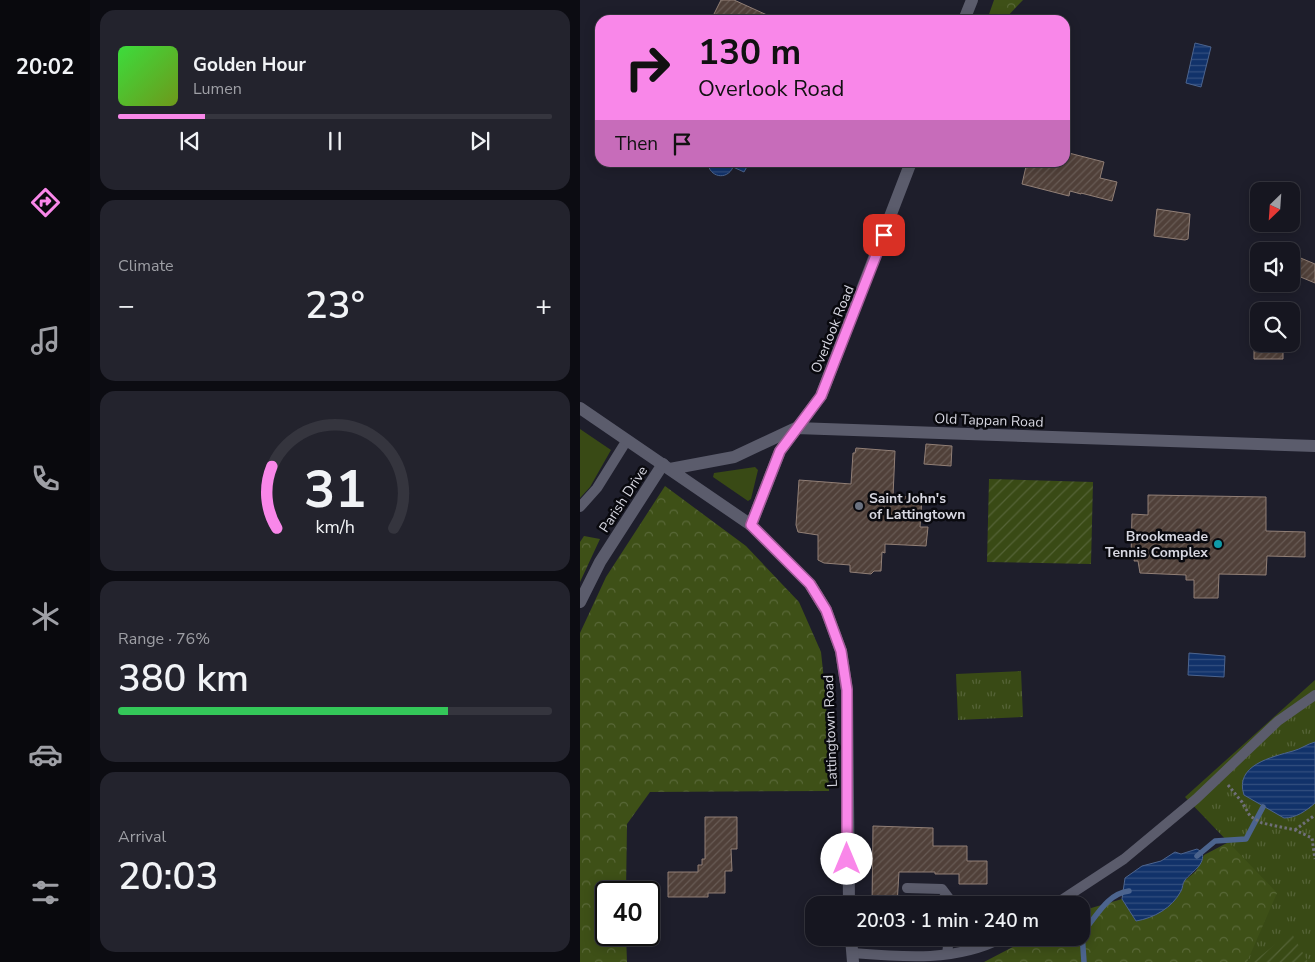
<!DOCTYPE html>
<html lang="en">
<head>
<meta charset="utf-8">
<style>
  :root { --surface:#161620; --page:#23232d; --text:#f1f3f6; --muted:#9e9fa5; --line:#35353e; --accent:#f987e9 }
  body { margin:0; font-family:"Nunito Sans",sans-serif; background:var(--page); color:var(--text); height:100vh; display:flex; flex-direction:column; font-size:19px; white-space:nowrap }
  * { box-sizing:border-box; margin:0 }
  p { font-size:16px; color:var(--muted) }
  .icon { flex:none; width:28px; height:28px; fill:none; stroke:currentColor; stroke-width:2; stroke-linecap:round; stroke-linejoin:round }
  .map { position:relative; flex:1; overflow:hidden }
  .details { display:flex; flex-direction:column; gap:10px; padding:10px; background:#0c0c12; width:490px }
  .details>* { flex:none }
  .top-card { position:absolute; left:15px; top:15px; width:475px; height:152px; border-radius:15px; box-shadow:0 2px 12px #0003,0 0 0 1px var(--line); background:#f987e9; color:#111; overflow:hidden }
  .needle { width:32px; rotate:205deg }
  .tools { position:absolute; left:670px; top:182px; display:grid; gap:10px }
  .tools a { display:grid; place-items:center; width:50px; height:50px; border-radius:10px; background:var(--surface); box-shadow:0 2px 12px #0003,0 0 0 1px var(--line); font-size:25px }
  .speed { position:absolute; left:15px; top:881px; display:flex; gap:10px; font-size:25px; font-weight:700; text-align:center }
  .speed>* { display:grid; place-content:center; width:65px; height:65px; border-radius:50%; background:var(--surface); box-shadow:0 2px 12px #0003,0 0 0 1px var(--line); line-height:1 }
  .speed .limit { border:2px solid #111; border-radius:8px; background:#fff; color:#111 }
  .pin { position:absolute; display:grid; place-items:center; width:42px; height:42px; color:#fff; margin:-21px; border-radius:10px; box-shadow:0 2px 8px #0006 }
  .me { position:absolute; width:55px; margin:-28px; rotate:0deg; stroke-linejoin:round; filter:drop-shadow(0 0 4px #0008) }
  .turn { display:flex; align-items:center; gap:18px; height:105px; padding:0 20px; font-size:22px }
  .turn .icon { width:65px; height:65px; stroke-width:2.5 }
  .turn b { display:block; font-size:35px; line-height:42px }
  .then { display:flex; align-items:center; height:48px; padding:0 20px; background:#0003; gap:10px; font-size:19px }
  .big { font-size:38px; font-weight:600; line-height:1.1 }
  .details .card { flex:1; display:flex; flex-direction:column; justify-content:center; gap:8px; min-width:0; padding:0 18px; border-radius:15px; background:var(--page) }
  .details .dial { align-items:center; gap:0 }
  .dial svg { height:130px; overflow:visible; fill:none; stroke:var(--line); stroke-width:7; stroke-linecap:round; text-anchor:middle }
  .dial text { fill:var(--text); stroke:none }
  .song { display:flex; align-items:center; gap:15px }
  .cover { width:60px; height:60px; border-radius:8px; background:linear-gradient(135deg,hsl(120 70% 55%),hsl(80 70% 35%)) }
  .played { height:5px; border-radius:2px; background:linear-gradient(90deg,var(--accent) 20%,var(--line) 20%) }
  .keys { display:flex; justify-content:space-around; direction:ltr }
  .heat { display:flex; justify-content:space-between; align-items:center; font-size:28px; direction:ltr }
  .charge { height:8px; border-radius:4px; background:linear-gradient(90deg,#34c759 76%,var(--line) 0) }
  .trip { position:absolute; left:225px; top:896px; width:285px; height:50px; border-radius:15px; background:var(--surface); box-shadow:0 2px 12px #0003,0 0 0 1px var(--line); font-weight:600; line-height:50px; text-align:center }
  main { display:flex; flex:1; min-height:0 }
  .tab-bar { display:flex; flex-direction:column; width:90px; justify-content:space-around; align-items:center; background:#09090d; color:var(--muted) }
  .tab-bar .icon { width:35px; height:35px }
  .tab-bar .selected { color:var(--accent) }
  .tab-bar b { font-size:22px; color:var(--text) }
  .map>svg:first-child { display:block }
  .grass { fill:#394a15 }
  .forest { fill:url(#forest-crowns) }
  .park { fill:url(#park-tufts) }
  .garden { fill:url(#garden-furrows) }
  .water { fill:url(#water-rules); stroke:#4c648e }
  .lines { fill:none; stroke-linecap:round; stroke-linejoin:round }
  .stream { stroke:#4c648e; stroke-width:5.5 }
  .building { fill:url(#building-hatch); stroke:#917f76 }
  .path { stroke:#6f6f7a; stroke-width:3; stroke-dasharray:2.5 2.5; stroke-linecap:butt }
  .service { stroke:#5b5c6c; stroke-width:10 }
  .minor { stroke:#5b5c6c; stroke-width:12 }
  .tertiary { stroke:#5b5c6c; stroke-width:12 }
  .route-casing { stroke:#a25897; stroke-width:12 }
  .route { stroke:#f987e9; stroke-width:9 }
  .worship-dot { fill:#6b7280; stroke:#09090e; stroke-width:2 }
  .culture-dot { fill:#0f9aa8; stroke:#09090e; stroke-width:2 }
  .labels { text-anchor:middle; stroke-width:5; stroke-linejoin:round; paint-order:stroke }
  .street-label { font-size:14px; fill:#d7d7e1; stroke:#09090e }
  .poi-label { font-size:14px; font-weight:bold; fill:#d7d7e1; stroke:#09090e; text-anchor:start }
</style>
</head>
<body>
<main>
<nav class="tab-bar">
<b>20:02</b>
<svg class="icon selected" aria-label="directions" viewBox="0 0 24 24"><path d="M12 3l9 9-9 9-9-9zM9 14v-3h6M13 9l2 2-2 2"/></svg>
<svg class="icon" aria-label="music" viewBox="0 0 24 24"><path d="M9 18V5l10-2v13"/><circle cx="6" cy="18" r="3"/><circle cx="16" cy="16" r="3"/></svg>
<svg class="icon" aria-label="phone" viewBox="0 0 24 24"><path d="M5 4h4l2 5-3 2q2 4 5 5l2-3 5 2v4C11 20 4 13 5 4z"/></svg>
<svg class="icon" aria-label="climate" viewBox="0 0 24 24"><path d="M12 3v18M4 7l16 10M4 17L20 7"/></svg>
<svg class="icon" aria-label="car" viewBox="0 0 24 24"><path d="M5 17H2v-5l4-1 3-4h7l3 4 3 1v5h-3M9 17h6M6 11h13"/><circle cx="7" cy="17" r="2"/><circle cx="17" cy="17" r="2"/></svg>
<svg class="icon" aria-label="filters" viewBox="0 0 24 24"><path d="M4 7h16M4 17h16"/><circle cx="9" cy="7" r="2"/><circle cx="15" cy="17" r="2"/></svg>
</nav>
<section class="details">
<div class="card">
<div class="song"><i class="cover"></i><div><b>Golden Hour</b><p>Lumen</p></div></div>
<div class="played"></div>
<div class="keys"><svg class="icon" aria-label="previous" viewBox="0 0 24 24"><path d="M18 5L8 12l10 7zM5 5v14"/></svg><svg class="icon" aria-label="pause" viewBox="0 0 24 24"><path d="M8 5v14M16 5v14"/></svg><svg class="icon" aria-label="next" viewBox="0 0 24 24"><path d="M6 5l10 7-10 7zM19 5v14"/></svg></div>
</div>
<div class="card"><p>Climate</p>
<div class="heat"><a>−</a><b class="big">23°</b><a>+</a></div>
</div>
<div class="card dial"><svg viewBox="0 0 100 80">
<path d="M14 69A42 42 0 1 1 86 69"/>
<path d="M14 69A42 42 0 0 1 11 31" stroke="#f987e9"/>
<text x="50" y="56" font-size="32" font-weight="700">31</text>
<text x="50" y="72" font-size="11">km/h</text>
</svg></div>
<div class="card"><p>Range · 76%</p><b class="big">380 km</b><div class="charge"></div></div>
<div class="card"><p>Arrival</p><b class="big">20:03</b></div>
</section>
<div class="map">
<svg width="735" height="962" viewBox="0 0 735 962">
  <defs>
    <pattern id="forest-crowns" width="20" height="18" patternUnits="userSpaceOnUse" patternTransform="scale(1.25)"><rect width="20" height="18" fill="#3e5017"/><path d="M2 6a3 3 0 1 1 6 0M12 15a3 3 0 1 1 6 0" fill="none" stroke="#596838"/></pattern>
    <pattern id="park-tufts" width="24" height="20" patternUnits="userSpaceOnUse" patternTransform="scale(1.25)"><rect width="24" height="20" fill="#394a15"/><path d="M3 7l-1-3M5 7V3M7 7l1-3M15 17l-1-3M17 17v-4M19 17l1-3" fill="none" stroke="#556337"/></pattern>
    <pattern id="garden-furrows" width="10" height="10" patternUnits="userSpaceOnUse" patternTransform="scale(1.25)"><rect width="10" height="10" fill="#394a15"/><path d="M-1 1l2-2M0 10L10 0M9 11l2-2" fill="none" stroke="#556337"/></pattern>
    <pattern id="water-rules" width="6" height="5" patternUnits="userSpaceOnUse" patternTransform="scale(1.25)"><rect width="6" height="5" fill="#11326a"/><path d="M0 2.5h6" fill="none" stroke="#334f7f"/></pattern>
    <pattern id="building-hatch" width="6" height="6" patternUnits="userSpaceOnUse" patternTransform="scale(1.25)"><rect width="6" height="6" fill="#504039"/><path d="M-1 1l2-2M0 6l6-6M5 7l2-2" fill="none" stroke="#685b55"/></pattern>
  </defs>
  <rect width="100%" height="100%" fill="#1e1e2b"/>
  <path class="grass" d="M0 429 31 450 10 487 0 498Z
    M175 467 178 470 171 499 168 501 133 477 134 473Z"/>
  <path class="forest" d="M414 0H443L424 20H407Z
    M85 486 166 546 219 602 241 652 246 699 249 791 70 792 47 824 46 892H26V935H46L47 962H0V633L26 577Z
    M4 536 20 539 0 582V542Z
    M732 806 673 962H404L450 938H501V911L542 899 556 921 601 891 604 881 616 871 624 855 698 816Z"/>
  <path class="park" d="M441 671 443 717 378 720 376 674Z
    M735 680V962H667L697 893 605 797Z"/>
  <path class="garden" d="M409 479 513 482 511 564 407 562Z
    M711 932 728 962H673Z"/>
  <path class="water" d="M615 43 631 47 621 87 606 83Z
    M128 163V162L169 163 164 172 153 167C147 181 129 177 128 163Z
    M609 653 645 656 644 677 608 675Z
    M735 742V803C726 811 716 818 704 818L664 795C654 765 692 757 713 751 721 749 727 744 735 742Z
    M617 849 622 852C626 865 611 872 605 880 602 883 603 888 601 891 592 908 574 918 556 921L542 899 545 878 562 866 581 861 595 852 601 854Z"/>
  <g class="lines">
    <path class="stream" d="M617 856 635 841 666 839 683 807
      M504 962 502 933C516 918 526 894 549 891"/>
  </g>
  <path class="building" d="M141 0H154L198 20H131Z
    M485 152 524 162 520 178 537 182 532 201 501 193V194L490 191 489 196 442 184 447 162H485Z
    M577 209 610 214 608 239 605 240 574 236Z
    M711 254 735 264V283L711 273Z
    M674 344H703V359H674Z
    M346 444 372 446 371 466 344 464Z
    M276 448 315 451 313 496 342 498 340 527H348L346 546 305 544V553L302 552 301 571H294L291 574 270 572V565L244 563 238 560V535L218 532 216 525 219 480 271 484 273 453H275Z
    M568 495 686 497V531L725 532V557L687 556 686 575 639 574 638 598H614V580H606V575L560 573 558 561H554L555 557H551L552 514 568 515Z
    M125 817H157V849H151L152 871H145V893H128V897H88V872H118V865H122V859H125Z
    M293 826 353 828V846H387V861H407V884H379V874H355V872H319L317 905H292Z"/>
  <g class="lines">
    <path class="path" d="M648 785 662 802 670 816 682 823 715 830 732 838 735 859
      M715 830 735 815"/>
    <path class="service" d="M0 507 17 488 47 440
      M327 888 362 889 374 905
      M474 905 544 859 616 799 698 721 735 695
      M272 953C322 957 376 962 422 938
      M367 954 369 938"/>
    <path class="minor" d="M384 20 392 0
      M171 525 200 451 241 396 331 162
      M0 602 20 562 83 464"/>
    <path class="tertiary" d="M0 408 171 525 230 584 246 610 261 651 267 690 269 905
      M90 469 154 457 216 428 735 446
      M271 938 273 962"/>
  </g>
  <g class="lines">
    <defs>
      <path id="route" d="M267 859V690L261 651 246 610 230 584 171 525 200 451 241 396 304 235"/>
    </defs>
    <use href="#route" class="route-casing"/>
    <use href="#route" class="route"/>
  </g>
  <circle class="worship-dot" cx="279" cy="506" r="5"/>
  <circle class="culture-dot" cx="638" cy="544" r="5"/>
  <g class="labels">
    <g class="street-label">
      <text transform="translate(252 329) rotate(-68)" y="5">Overlook Road</text>
      <text transform="translate(409 420) rotate(2)" y="5">Old Tappan Road</text>
      <text transform="translate(43 499) rotate(-57)" y="5">Parish Drive</text>
      <text transform="translate(250 731) rotate(-92)" y="5">Lattingtown Road</text>
    </g>
    <g class="poi-label">
      <text x="289" y="503">Saint John's<tspan x="289" dy="16">of Lattingtown</tspan></text>
      <text x="628" y="541" text-anchor="end">Brookmeade<tspan x="628" dy="16">Tennis Complex</tspan></text>
    </g>
  </g>
</svg>
<div class="tools">
<a><svg class="needle" viewBox="-14 -14 28 28"><path d="M0-13l5 13h-10z" fill="#e53935"/><path d="M0 13l5-13h-10z" fill="#9e9fa5"/></svg></a>
<a><svg class="icon" aria-label="sound" viewBox="0 0 24 24"><path d="M4 9h4l5-4v14l-5-4H4zM17 9q2 3 0 6"/></svg></a>
<a><svg class="icon" aria-label="search" viewBox="0 0 24 24"><circle cx="10" cy="10" r="6"/><path d="M15 15l6 6"/></svg></a>
</div>
<div class="speed"><div class="limit">40</div></div>
<div class="pin" style="left:304px;top:235px;background:#d93025"><svg class="icon" aria-label="arrive" viewBox="0 0 24 24"><path d="M6 21V4h12l-3 4 3 4H6"/></svg></div>
<svg class="me" style="left:267px;top:859px" viewBox="-20 -20 40 40"><circle r="19" fill="#fff"/><path d="M0-13L10 11 0 6-10 11z" fill="#f987e9"/></svg>
<div class="trip">20:03 · 1 min · 240 m</div>
<div class="top-card">
<div class="turn"><svg class="icon" aria-label="right" viewBox="0 0 24 24"><path d="M7 20v-9h11M14 6l5 5-5 5"/></svg><div><b>130 m</b>Overlook Road</div></div>
<div class="then">Then<svg class="icon" aria-label="arrive" viewBox="0 0 24 24"><path d="M6 21V4h12l-3 4 3 4H6"/></svg></div>
</div>
</div>
</main>
</body>
</html>
